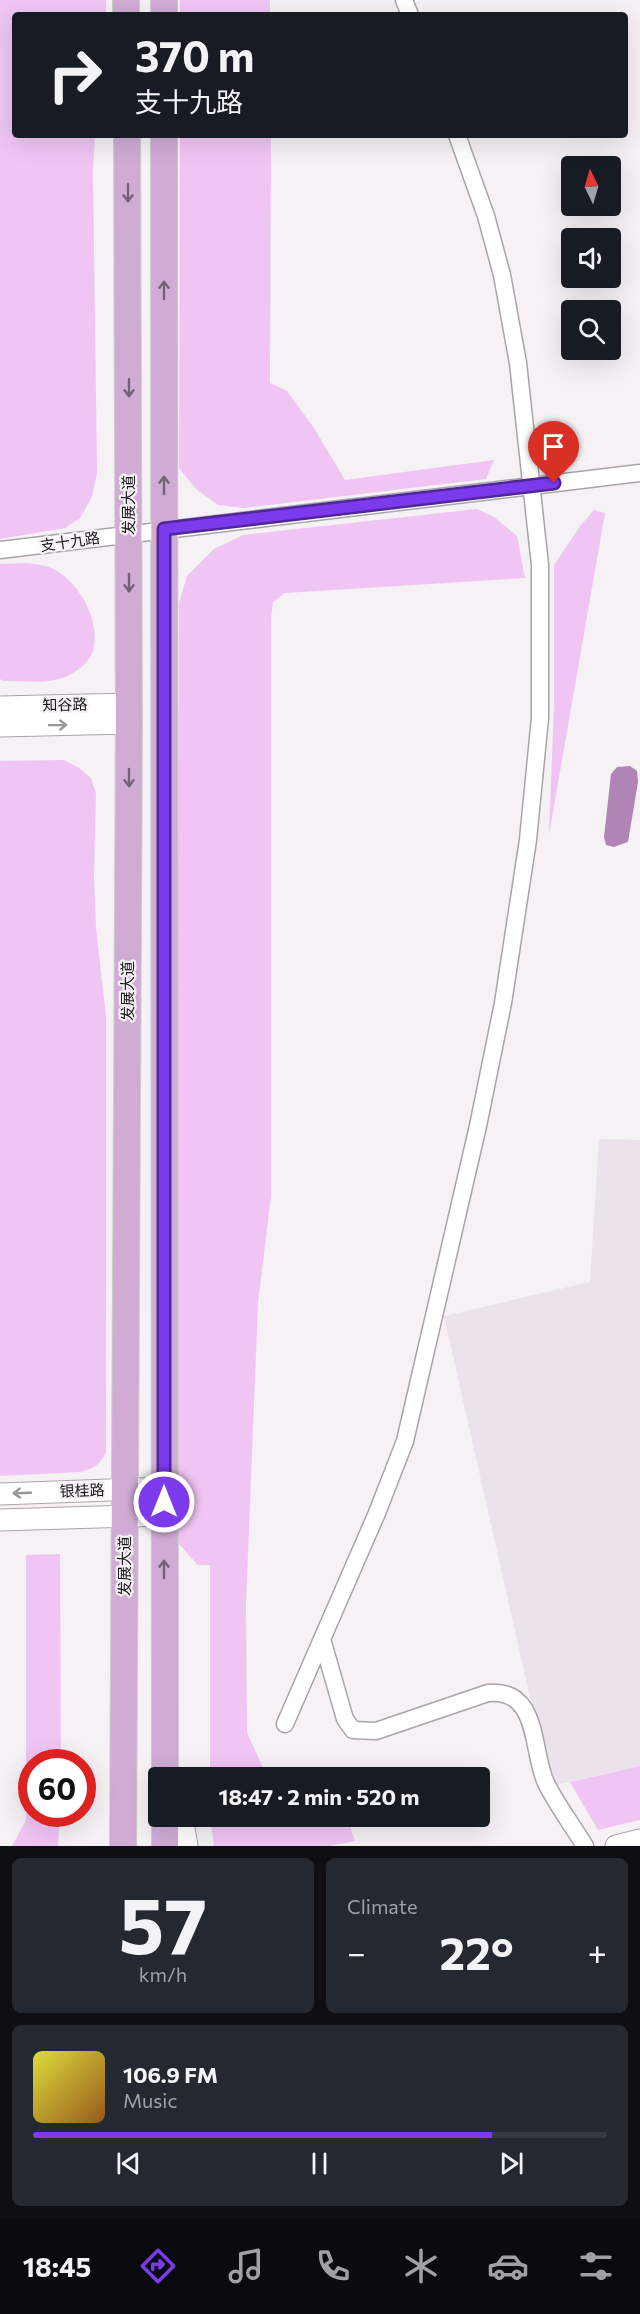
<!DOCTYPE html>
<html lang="en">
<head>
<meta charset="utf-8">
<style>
  :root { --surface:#171b24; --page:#242831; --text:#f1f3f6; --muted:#9ea1a6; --line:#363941; --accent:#7c3aed }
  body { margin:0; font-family:Commissioner,"Noto Sans SC",sans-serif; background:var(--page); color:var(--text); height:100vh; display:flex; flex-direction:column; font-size:22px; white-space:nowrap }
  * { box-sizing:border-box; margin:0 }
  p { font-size:20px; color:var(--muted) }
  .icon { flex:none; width:33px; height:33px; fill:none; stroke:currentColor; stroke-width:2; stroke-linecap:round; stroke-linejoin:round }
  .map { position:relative; height:1846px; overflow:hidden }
  .side { display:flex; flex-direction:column; gap:12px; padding:12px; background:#0d0f14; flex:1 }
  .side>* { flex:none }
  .guide { position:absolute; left:12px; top:12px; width:616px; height:126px; border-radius:6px; box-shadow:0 6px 24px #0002; background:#171b24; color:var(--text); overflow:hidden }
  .needle { width:39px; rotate:355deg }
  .controls { position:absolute; left:561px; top:156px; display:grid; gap:12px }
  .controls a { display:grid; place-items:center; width:60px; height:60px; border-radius:6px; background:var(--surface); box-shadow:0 6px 24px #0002; font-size:30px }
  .speed { position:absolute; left:18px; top:1749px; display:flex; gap:12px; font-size:30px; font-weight:700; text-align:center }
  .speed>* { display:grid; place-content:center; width:78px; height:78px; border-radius:50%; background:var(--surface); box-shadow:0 6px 24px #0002; line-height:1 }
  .speed .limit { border:9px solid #d22; background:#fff; color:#111 }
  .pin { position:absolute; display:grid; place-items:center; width:51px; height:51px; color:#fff; margin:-62px -26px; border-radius:50% 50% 50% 0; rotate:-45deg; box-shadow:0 0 6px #0007 }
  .pin .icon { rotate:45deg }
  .me { position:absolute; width:66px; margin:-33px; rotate:0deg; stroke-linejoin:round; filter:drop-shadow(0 0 4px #0008) }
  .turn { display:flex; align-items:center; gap:21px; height:126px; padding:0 24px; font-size:27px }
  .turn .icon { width:78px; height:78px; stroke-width:2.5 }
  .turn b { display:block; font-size:42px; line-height:51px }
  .big { font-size:45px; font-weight:700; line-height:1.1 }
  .side .widget { flex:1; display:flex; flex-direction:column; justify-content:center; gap:9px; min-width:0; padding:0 21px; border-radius:9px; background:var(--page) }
  .side .dial { align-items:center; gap:0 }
  .dial b { font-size:78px; line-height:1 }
  .song { display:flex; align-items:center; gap:18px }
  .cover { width:72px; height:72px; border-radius:9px; background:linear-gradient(135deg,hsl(60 70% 55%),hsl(30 70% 35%)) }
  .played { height:6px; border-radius:3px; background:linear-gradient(90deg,var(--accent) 80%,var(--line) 80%) }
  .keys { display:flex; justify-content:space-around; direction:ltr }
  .heat { display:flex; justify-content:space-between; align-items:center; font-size:33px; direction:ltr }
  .side .tiles { flex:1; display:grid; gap:12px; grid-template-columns:1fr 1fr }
  .widget:last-child { grid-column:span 2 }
  .trip { position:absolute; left:148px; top:1767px; width:342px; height:60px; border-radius:6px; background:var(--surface); box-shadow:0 6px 24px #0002; font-weight:700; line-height:60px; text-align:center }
  .menu { display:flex; height:96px; justify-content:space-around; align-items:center; background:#090b0e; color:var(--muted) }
  .menu .icon { width:42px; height:42px }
  .menu .current { color:var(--accent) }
  .menu b { font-size:27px; color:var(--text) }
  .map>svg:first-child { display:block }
  .built { fill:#ebe2ec }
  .green { fill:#f0c5f4 }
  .water { fill:#b184b6 }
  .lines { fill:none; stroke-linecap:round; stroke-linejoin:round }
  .minor-casing { stroke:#a8a5a9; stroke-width:19 }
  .tertiary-casing { stroke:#a8a5a9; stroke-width:23 }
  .primary-casing { stroke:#ccc; stroke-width:28 }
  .minor { stroke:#fff; stroke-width:16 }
  .tertiary { stroke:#fff; stroke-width:21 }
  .primary { stroke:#d0acd5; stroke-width:26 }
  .oneway { stroke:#746277 }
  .oneway2 { stroke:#989798 }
  .route-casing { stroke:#51269a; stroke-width:15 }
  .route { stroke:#7c3aed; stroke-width:10 }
  .labels { text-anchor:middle; stroke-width:4.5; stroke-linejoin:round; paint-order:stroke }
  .street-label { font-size:15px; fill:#191719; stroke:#f5f1f5 }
</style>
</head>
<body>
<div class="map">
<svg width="640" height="1846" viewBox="0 0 640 1846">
  <rect width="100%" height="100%" fill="#f5f1f5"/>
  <path class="built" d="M599 1139 640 1140V1766L550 1786 444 1316 590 1282Z"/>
  <path class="green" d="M0 0H106V15H15V135H95L93 173 97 473 92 497 80 518 65 528 0 539Z
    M180 0H270V15H180Z
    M180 135H271L270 383 287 391 314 428 345 480 494 460 486 479 244 508 218 505 196 489 179 468Z
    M477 509 494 517 517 536 525 578 285 593 273 602 271 618V1196L258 1303 246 1603 247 1732 264 1770 270 1777H210V1565H198L176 1541 179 603 187 576 214 549 243 535Z
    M594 510 605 513 549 835 554 705V565L581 525Z
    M26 563C35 564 45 565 53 569 80 582 101 622 93 651 90 661 80 669 71 674 53 685 24 681 3 681L0 679V564Z
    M64 760 79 768 91 778 96 793 94 876 96 928 106 1016V1452C100 1465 93 1469 80 1472L0 1476V761Z
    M60 1554 61 1762H32V1814H60L58 1846H12L26 1820V1555Z
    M640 1766V1820L598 1830 570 1782Z
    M210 1817H323L350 1826 355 1841 330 1846H214Z"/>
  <path class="water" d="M630 766 637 771 638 782 628 842 614 847 606 845 604 837 611 774 617 767Z"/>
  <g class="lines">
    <defs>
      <path id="minor" d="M404 0 410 15
        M0 550 640 473
        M322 1639 345 1719 353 1730 376 1731 488 1693C540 1688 531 1751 546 1783 557 1805 572 1825 585 1846
        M285 1724 377 1513 405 1441 478 1126 503 1003 528 840 540 718V565L518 363 502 275 486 216 457 135"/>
      <path id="tertiary" d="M0 707 129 704
        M0 726 129 723
        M0 1494 164 1488
        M0 1520 164 1515
        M182 1816 187 1846
        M616 1846 640 1840"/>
      <path id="primary" d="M126 0V15
        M164 15V0
        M164 135 165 1778
        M165 1816V1846
        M123 1846 129 723 127 135"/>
    </defs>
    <use href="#minor" class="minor-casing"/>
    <use href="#tertiary" class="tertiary-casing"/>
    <use href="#primary" class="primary-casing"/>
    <use href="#minor" class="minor"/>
    <use href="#tertiary" class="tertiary"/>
    <use href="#primary" class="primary"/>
  </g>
  <defs><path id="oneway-shaft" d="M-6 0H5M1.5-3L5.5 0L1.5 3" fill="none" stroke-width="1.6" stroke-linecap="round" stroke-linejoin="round" transform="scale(1.5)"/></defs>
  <g class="oneway">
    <use href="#oneway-shaft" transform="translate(128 193) rotate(90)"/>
    <use href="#oneway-shaft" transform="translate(164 290) rotate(-90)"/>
    <use href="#oneway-shaft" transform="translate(129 388) rotate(90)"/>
    <use href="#oneway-shaft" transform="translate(164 485) rotate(-90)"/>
    <use href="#oneway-shaft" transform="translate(129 583) rotate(90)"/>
    <use href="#oneway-shaft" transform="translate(129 778) rotate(90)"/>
    <use href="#oneway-shaft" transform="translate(164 1569) rotate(-90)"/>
  </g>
  <g class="oneway2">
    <use href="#oneway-shaft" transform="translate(58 725) rotate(-1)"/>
    <use href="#oneway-shaft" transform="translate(22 1493) rotate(178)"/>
  </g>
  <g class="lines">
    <defs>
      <path id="route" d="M164 1502V529L554 483"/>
    </defs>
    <use href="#route" class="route-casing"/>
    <use href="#route" class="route"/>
  </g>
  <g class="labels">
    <g class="street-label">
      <text transform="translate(129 505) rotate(-90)" y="5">发展大道</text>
      <text transform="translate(70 542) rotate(-8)" y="5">支十九路</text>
      <text transform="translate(65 705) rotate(-1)" y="5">知谷路</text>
      <text transform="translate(128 991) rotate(-90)" y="5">发展大道</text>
      <text transform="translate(82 1491) rotate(-2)" y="5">银桂路</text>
      <text transform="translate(125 1566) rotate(-90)" y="5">发展大道</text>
    </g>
  </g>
</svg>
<div class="controls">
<a><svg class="needle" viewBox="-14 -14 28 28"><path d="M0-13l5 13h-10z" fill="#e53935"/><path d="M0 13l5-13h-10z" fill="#9ea1a6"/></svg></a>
<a><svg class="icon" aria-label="sound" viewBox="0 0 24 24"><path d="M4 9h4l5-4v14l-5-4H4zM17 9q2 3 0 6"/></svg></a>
<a><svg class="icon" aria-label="search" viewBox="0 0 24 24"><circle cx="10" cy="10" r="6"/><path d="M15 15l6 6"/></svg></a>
</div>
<div class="speed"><div class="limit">60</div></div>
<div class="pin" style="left:554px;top:483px;background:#d93025"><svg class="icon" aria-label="arrive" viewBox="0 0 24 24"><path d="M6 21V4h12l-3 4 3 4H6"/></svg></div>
<svg class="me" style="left:164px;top:1502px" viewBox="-20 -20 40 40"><circle r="17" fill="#7c3aed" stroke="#fff" stroke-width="3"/><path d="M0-11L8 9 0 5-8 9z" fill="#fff"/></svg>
<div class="trip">18:47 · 2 min · 520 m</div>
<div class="guide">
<div class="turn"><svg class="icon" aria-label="right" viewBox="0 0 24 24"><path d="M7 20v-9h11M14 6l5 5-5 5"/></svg><div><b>370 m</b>支十九路</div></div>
</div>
</div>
<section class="side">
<div class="tiles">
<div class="widget dial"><b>57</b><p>km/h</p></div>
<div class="widget"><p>Climate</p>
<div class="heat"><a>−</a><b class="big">22°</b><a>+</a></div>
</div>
<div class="widget">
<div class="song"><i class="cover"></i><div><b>106.9 FM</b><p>Music</p></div></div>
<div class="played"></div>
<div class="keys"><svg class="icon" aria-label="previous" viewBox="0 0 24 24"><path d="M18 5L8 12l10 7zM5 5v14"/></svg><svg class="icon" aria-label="pause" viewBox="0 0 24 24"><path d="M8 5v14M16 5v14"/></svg><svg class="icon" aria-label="next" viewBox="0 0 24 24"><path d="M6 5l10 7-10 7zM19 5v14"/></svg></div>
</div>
</div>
</section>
<nav class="menu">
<b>18:45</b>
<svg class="icon current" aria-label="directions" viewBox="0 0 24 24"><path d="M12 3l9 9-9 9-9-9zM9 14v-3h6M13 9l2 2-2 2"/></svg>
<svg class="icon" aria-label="music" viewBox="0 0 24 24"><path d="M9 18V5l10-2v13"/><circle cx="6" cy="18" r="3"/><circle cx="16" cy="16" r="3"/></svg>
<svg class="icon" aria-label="phone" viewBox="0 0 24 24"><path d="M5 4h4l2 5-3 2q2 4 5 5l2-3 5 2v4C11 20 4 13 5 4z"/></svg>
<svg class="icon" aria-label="climate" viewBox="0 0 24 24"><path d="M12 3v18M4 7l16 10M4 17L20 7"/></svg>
<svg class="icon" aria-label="car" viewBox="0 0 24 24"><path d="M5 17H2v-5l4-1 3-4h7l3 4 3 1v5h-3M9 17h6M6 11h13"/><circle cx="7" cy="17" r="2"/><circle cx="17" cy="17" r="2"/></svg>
<svg class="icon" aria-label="filters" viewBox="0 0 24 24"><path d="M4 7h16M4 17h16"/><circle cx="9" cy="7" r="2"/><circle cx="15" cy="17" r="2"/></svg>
</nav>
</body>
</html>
